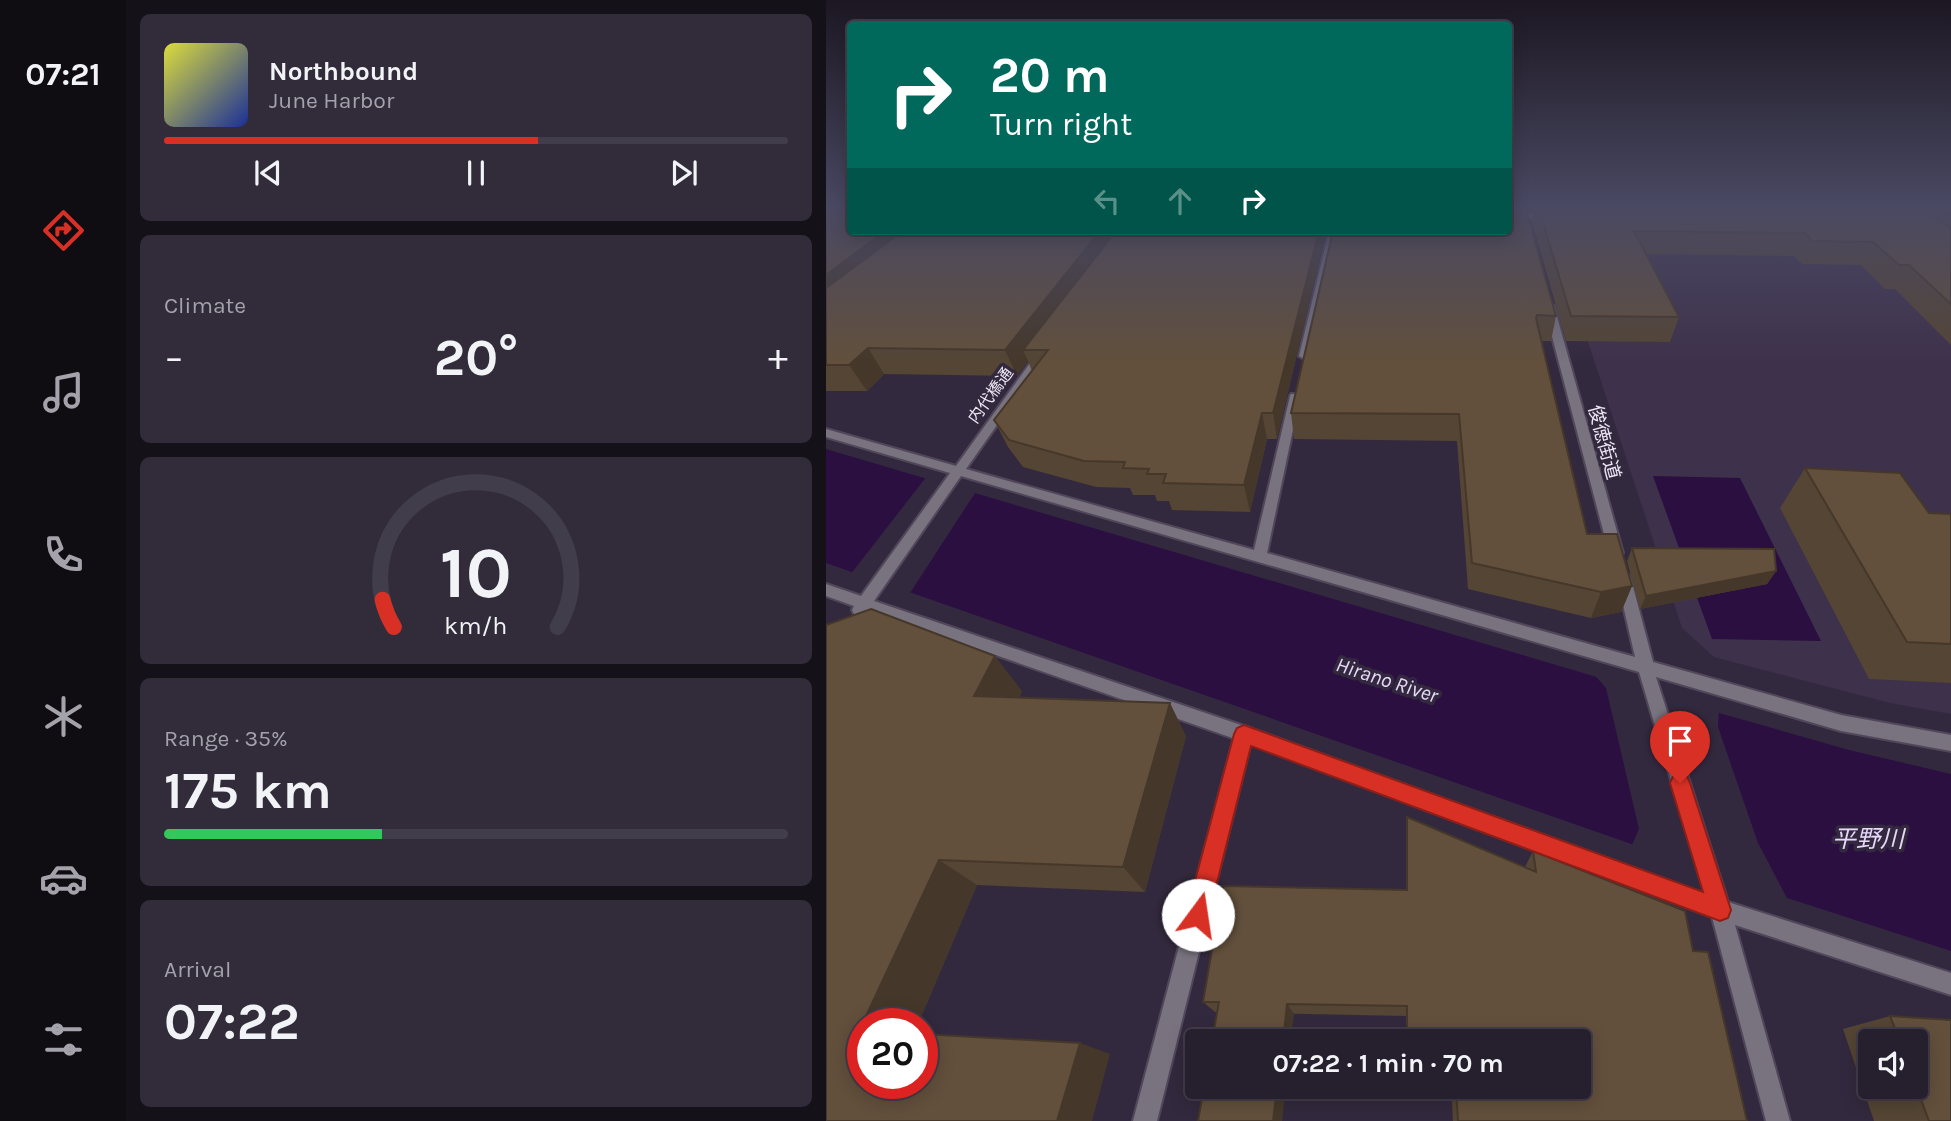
<!DOCTYPE html>
<html lang="en">
<head>
<meta charset="utf-8">
<style>
  :root { --surface:#261f2e; --page:#322c3a; --text:#f1f3f6; --muted:#a4a2aa; --line:#423d4a; --accent:#d93025 }
  body { margin:0; font-family:Karla,"Noto Sans JP",sans-serif; background:var(--page); color:var(--text); height:100vh; display:flex; flex-direction:column; font-size:26px; white-space:nowrap }
  * { box-sizing:border-box; margin:0 }
  p { font-size:23px; color:var(--muted) }
  .icon { flex:none; width:38px; height:38px; fill:none; stroke:currentColor; stroke-width:2; stroke-linecap:round; stroke-linejoin:round }
  .map { position:relative; flex:1; overflow:hidden }
  .drawer { display:flex; flex-direction:column; gap:14px; padding:14px; background:#151119; width:700px }
  .drawer>* { flex:none }
  .banner { position:absolute; left:21px; top:21px; width:665px; height:214px; border-radius:7px; box-shadow:0 4px 18px #0003,0 0 0 2px var(--line); background:#00695c; color:#fff; overflow:hidden }
  .buttons { position:absolute; left:1032px; top:1029px; display:grid; gap:14px }
  .buttons a { display:grid; place-items:center; width:70px; height:70px; border-radius:7px; background:var(--surface); box-shadow:0 4px 18px #0003,0 0 0 2px var(--line); font-size:35px }
  .speed { position:absolute; left:21px; top:1008px; display:flex; gap:14px; font-size:35px; font-weight:700; text-align:center }
  .speed>* { display:grid; place-content:center; width:91px; height:91px; border-radius:50%; background:var(--surface); box-shadow:0 4px 18px #0003,0 0 0 2px var(--line); line-height:1 }
  .speed .limit { border:10px solid #d22; background:#fff; color:#111 }
  .pin { position:absolute; display:grid; place-items:center; width:60px; height:60px; color:#fff; margin:-72px -30px; border-radius:50% 50% 50% 0; rotate:-45deg; box-shadow:0 0 7px #0007 }
  .pin .icon { rotate:45deg }
  .me { position:absolute; width:77px; margin:-38px; rotate:14deg; stroke-linejoin:round; filter:drop-shadow(0 0 5px #0008) }
  .turn { display:flex; align-items:center; gap:24px; height:147px; padding:0 28px; font-size:32px }
  .turn .icon { width:91px; height:91px; stroke-width:2.5 }
  .turn b { display:block; font-size:49px; line-height:60px }
  .lanes { display:flex; align-items:center; height:66px; padding:0 28px; background:#0003; justify-content:center; gap:35px; direction:ltr }
  .lanes .off { opacity:.35 }
  .big { font-size:52px; font-weight:700; line-height:1.1 }
  .drawer .widget { flex:1; display:flex; flex-direction:column; justify-content:center; gap:10px; min-width:0; padding:0 24px; border-radius:10px; background:var(--page) }
  .drawer .dial { align-items:center; gap:0 }
  .dial svg { height:182px; overflow:visible; fill:none; stroke:var(--line); stroke-width:7; stroke-linecap:round; text-anchor:middle }
  .dial text { fill:var(--text); stroke:none }
  .song { display:flex; align-items:center; gap:21px }
  .cover { width:84px; height:84px; border-radius:10px; background:linear-gradient(135deg,hsl(60 70% 55%),hsl(230 70% 35%)) }
  .played { height:7px; border-radius:4px; background:linear-gradient(90deg,var(--accent) 60%,var(--line) 60%) }
  .keys { display:flex; justify-content:space-around; direction:ltr }
  .heat { display:flex; justify-content:space-between; align-items:center; font-size:38px; direction:ltr }
  .charge { height:10px; border-radius:5px; background:linear-gradient(90deg,#34c759 35%,var(--line) 0) }
  .trip { position:absolute; left:359px; top:1029px; width:406px; height:70px; border-radius:7px; background:var(--surface); box-shadow:0 4px 18px #0003,0 0 0 2px var(--line); font-weight:700; line-height:70px; text-align:center }
  main { display:flex; flex:1; min-height:0 }
  .tabs { display:flex; flex-direction:column; width:126px; justify-content:space-around; align-items:center; background:#0f0c12; color:var(--muted) }
  .tabs .icon { width:49px; height:49px }
  .tabs .on { color:var(--accent) }
  .tabs b { font-size:32px; color:var(--text) }
  .map>svg:first-child { display:block }
  .built { fill:#3e314b }
  .water { fill:#2b0f41 }
  .pier { fill:#33293e }
  .lines { fill:none; stroke-linecap:round; stroke-linejoin:round }
  .service-casing { stroke:#51475b; stroke-width:4 }
  .minor-casing { stroke:#51475b; stroke-width:4 }
  .service { fill:#78737e; fill-rule:evenodd }
  .minor { fill:#78737e; fill-rule:evenodd }
  .wall { fill:#544534; fill-rule:evenodd }
  .shaded-wall { fill:#45382a }
  .building { fill:#62503c; stroke:#45382a; stroke-width:2 }
  .route { fill:#d93025; stroke:#8d1f18; stroke-width:2 }
  .labels { text-anchor:middle; stroke-width:7; stroke-linejoin:round; paint-order:stroke }
  .far-street-label { font-size:16px; fill:#ece6f4; stroke:#33293e }
  .street-label { font-size:19px; fill:#ece6f4; stroke:#33293e }
  .water-label { font-size:21px; font-style:italic; fill:#e8d9fb; stroke:#33293e }
  .near-water-label { font-size:24px; font-style:italic; fill:#e8d9fb; stroke:#33293e }
</style>
</head>
<body>
<main>
<nav class="tabs">
<b>07:21</b>
<svg class="icon on" aria-label="directions" viewBox="0 0 24 24"><path d="M12 3l9 9-9 9-9-9zM9 14v-3h6M13 9l2 2-2 2"/></svg>
<svg class="icon" aria-label="music" viewBox="0 0 24 24"><path d="M9 18V5l10-2v13"/><circle cx="6" cy="18" r="3"/><circle cx="16" cy="16" r="3"/></svg>
<svg class="icon" aria-label="phone" viewBox="0 0 24 24"><path d="M5 4h4l2 5-3 2q2 4 5 5l2-3 5 2v4C11 20 4 13 5 4z"/></svg>
<svg class="icon" aria-label="climate" viewBox="0 0 24 24"><path d="M12 3v18M4 7l16 10M4 17L20 7"/></svg>
<svg class="icon" aria-label="car" viewBox="0 0 24 24"><path d="M5 17H2v-5l4-1 3-4h7l3 4 3 1v5h-3M9 17h6M6 11h13"/><circle cx="7" cy="17" r="2"/><circle cx="17" cy="17" r="2"/></svg>
<svg class="icon" aria-label="filters" viewBox="0 0 24 24"><path d="M4 7h16M4 17h16"/><circle cx="9" cy="7" r="2"/><circle cx="15" cy="17" r="2"/></svg>
</nav>
<section class="drawer">
<div class="widget">
<div class="song"><i class="cover"></i><div><b>Northbound</b><p>June Harbor</p></div></div>
<div class="played"></div>
<div class="keys"><svg class="icon" aria-label="previous" viewBox="0 0 24 24"><path d="M18 5L8 12l10 7zM5 5v14"/></svg><svg class="icon" aria-label="pause" viewBox="0 0 24 24"><path d="M8 5v14M16 5v14"/></svg><svg class="icon" aria-label="next" viewBox="0 0 24 24"><path d="M6 5l10 7-10 7zM19 5v14"/></svg></div>
</div>
<div class="widget"><p>Climate</p>
<div class="heat"><a>−</a><b class="big">20°</b><a>+</a></div>
</div>
<div class="widget dial"><svg viewBox="0 0 100 80">
<path d="M14 69A42 42 0 1 1 86 69"/>
<path d="M14 69A42 42 0 0 1 9 57" stroke="#d93025"/>
<text x="50" y="56" font-size="32" font-weight="700">10</text>
<text x="50" y="72" font-size="11">km/h</text>
</svg></div>
<div class="widget"><p>Range · 35%</p><b class="big">175 km</b><div class="charge"></div></div>
<div class="widget"><p>Arrival</p><b class="big">07:22</b></div>
</section>
<div class="map">
<svg width="1125" height="1121" viewBox="0 0 1125 1121">
  <rect width="100%" height="100%" fill="#33293e"/>
  <path class="built" d="M725 229 1125 270V714L1064 703 888 657 856 628Z"/>
  <path class="water" d="M0 449 879 709 1023 750 1125 774V951L943 892 0 563Z
    M827 476 914 478 995 641 886 639Z"/>
  <path class="pier" d="M101 476 151 490 82 596 24 575Z
    M766 672 893 710 892 727 932 843 963 902 805 847 813 829 780 688Z"/>
  <g class="lines">
    <defs>
      <path id="service" d="M418 726 424 728 427 734 331 1121H307L409 734 412 728Z"/>
      <path id="minor" d="M682 214 727 215 731 217 727 219 682 218Z
        M503 231H511L483 356 478 359 473 356Z
        M723 303 728 306 797 553 790 558 783 553 718 306Z
        M216 351 221 354 140 469 428 550 464 396 465 394H473L474 396 441 553 809 657 791 579 793 575H803L805 579 827 662 1015 715 1125 735V751L1015 731 830 677 902 902 1125 973V995L909 925 964 1121H940L886 917 418 742 41 610 33 616 28 614 26 610 28 606 0 596V584L35 596 124 473 0 437V429L130 466 212 352ZM135 476 813 672 879 894 418 726 48 601Z"/>
    </defs>
    <use href="#service" class="service-casing"/>
    <use href="#minor" class="minor-casing"/>
    <use href="#service" class="service"/>
    <use href="#minor" class="minor"/>
  </g>
  <path class="wall" d="M0 206 24 231H500L451 439H441L424 512 346 510 343 501H331L329 495H307L304 488 270 487 197 467 182 447 168 420 206 371 202 361 191 376 58 374 41 391H0Z
    M707 206H1125V345L1069 289H1059L1035 265 976 264 968 256 820 254 853 317 844 342 740 341 706 222 708 211H706Z
    M507 231 730 316 725 341H715L761 534 806 586 795 612 765 618 642 589 631 441 468 439 465 413Z
    M979 468 1103 513 1125 514V683L1043 679 954 508Z
    M806 548 950 571 941 584 814 609 801 561Z
    M0 625 196 691 193 698 360 736 319 892 151 885 92 1024H37V1083L284 1054 0 1121Z
    M581 817 699 867 707 851 867 951 921 1121H627L625 1087H752V1041H580V1016L389 1012 377 1002 580 890Z
    M1064 1016 1125 1020V1121H1048L1017 1029ZM1045 1041H1090V1087H1045Z"/>
  <path class="shaded-wall" d="M59 231H100L0 312V275Z
    M274 231H299L197 350 202 361 191 376 179 350Z
    M493 231H500L451 439 447 413Z
    M42 348 58 374 41 391 23 365Z
    M436 413 441 439 424 512 418 485Z
    M950 571 941 584 814 609 820 596Z
    M806 586 795 612 765 618 775 592Z
    M169 656 196 691 178 730 148 696Z
    M344 703 360 736 319 892 297 867Z
    M113 860 151 885 92 1024H37V1032L33 1031Z
    M461 1004 468 1014 465 1041H457Z
    M254 1043 284 1054 266 1121H231Z
    M451 1087H460L456 1121H447Z"/>
  <path class="building" d="M0 206H24V231H59L0 275Z
    M682 206H699L730 316 711 315 710 318 761 534H791L806 586 775 592 646 563 633 414 465 413 507 231H682Z
    M712 206H1094L1125 229V304L1083 265H1073L1047 242 986 241 979 233 808 231 853 317 745 316Z
    M1111 206H1125V217Z
    M77 231H274L179 350 42 348 23 365H0V288Z
    M290 231H493L447 413H436L418 485 337 483 340 474H321L323 469 297 468 299 462 258 461 183 440 168 420 222 350H197Z
    M979 468 1074 473 1103 513 1125 514V644L1081 642Z
    M806 548 948 549 950 571 820 596Z
    M45 609 169 656 148 696 344 703 297 867 113 860 33 1031H37V1083H96V1034L254 1043 231 1121H0V625Z
    M581 817 710 872 707 851 859 911 867 951 882 952 921 1121H632L630 1087H752V1041H581V1006L461 1004 457 1041H386L393 1002H377L397 886 581 890Z
    M1064 1016 1125 1020V1121H1103L1090 1086V1041H1074Z
    M378 1087H451L447 1121H372Z"/>
  <linearGradient id="sky" x2="0" y2="1"><stop stop-color="#1c1722"/><stop offset="0.57" stop-color="#4a4963"/><stop offset="1" stop-color="#4a4963" stop-opacity="0"/></linearGradient>
  <rect width="1125" height="363" fill="url(#sky)"/>
  <path class="route" d="M418 725 877 892 844 783 847 776 854 773 861 776 864 783 905 910 902 918 894 921 425 746 383 915 380 923 372 926 363 923 360 915 408 734 411 728Z"/>
  <g class="labels">
    <g class="far-street-label">
      <text transform="translate(164 395) rotate(-54)" y="6">内代橋通</text>
    </g>
    <g class="street-label">
      <text transform="translate(779 442) rotate(75)" y="7">俊徳街道</text>
    </g>
    <g class="water-label">
      <text transform="translate(561 680) rotate(18)" y="7">Hirano River</text>
    </g>
    <g class="near-water-label">
      <text x="1042" y="847">平野川</text>
    </g>
  </g>
</svg>
<div class="buttons">
<a><svg class="icon" aria-label="sound" viewBox="0 0 24 24"><path d="M4 9h4l5-4v14l-5-4H4zM17 9q2 3 0 6"/></svg></a>
</div>
<div class="speed"><div class="limit">20</div></div>
<div class="pin" style="left:854px;top:783px;background:#d93025"><svg class="icon" aria-label="arrive" viewBox="0 0 24 24"><path d="M6 21V4h12l-3 4 3 4H6"/></svg></div>
<svg class="me" style="left:372px;top:915px" viewBox="-20 -20 40 40"><circle r="19" fill="#fff"/><path d="M0-13L10 11 0 6-10 11z" fill="#d93025"/></svg>
<div class="trip">07:22 · 1 min · 70 m</div>
<div class="banner">
<div class="turn"><svg class="icon" aria-label="right" viewBox="0 0 24 24"><path d="M7 20v-9h11M14 6l5 5-5 5"/></svg><div><b>20 m</b>Turn right</div></div>
<div class="lanes"><svg class="icon off" aria-label="left" viewBox="0 0 24 24"><path d="M17 20v-9H6M10 6l-5 5 5 5"/></svg><svg class="icon off" aria-label="ahead" viewBox="0 0 24 24"><path d="M12 20V5M6 11l6-6 6 6"/></svg><svg class="icon" aria-label="right" viewBox="0 0 24 24"><path d="M7 20v-9h11M14 6l5 5-5 5"/></svg></div>
</div>
</div>
</main>
</body>
</html>
